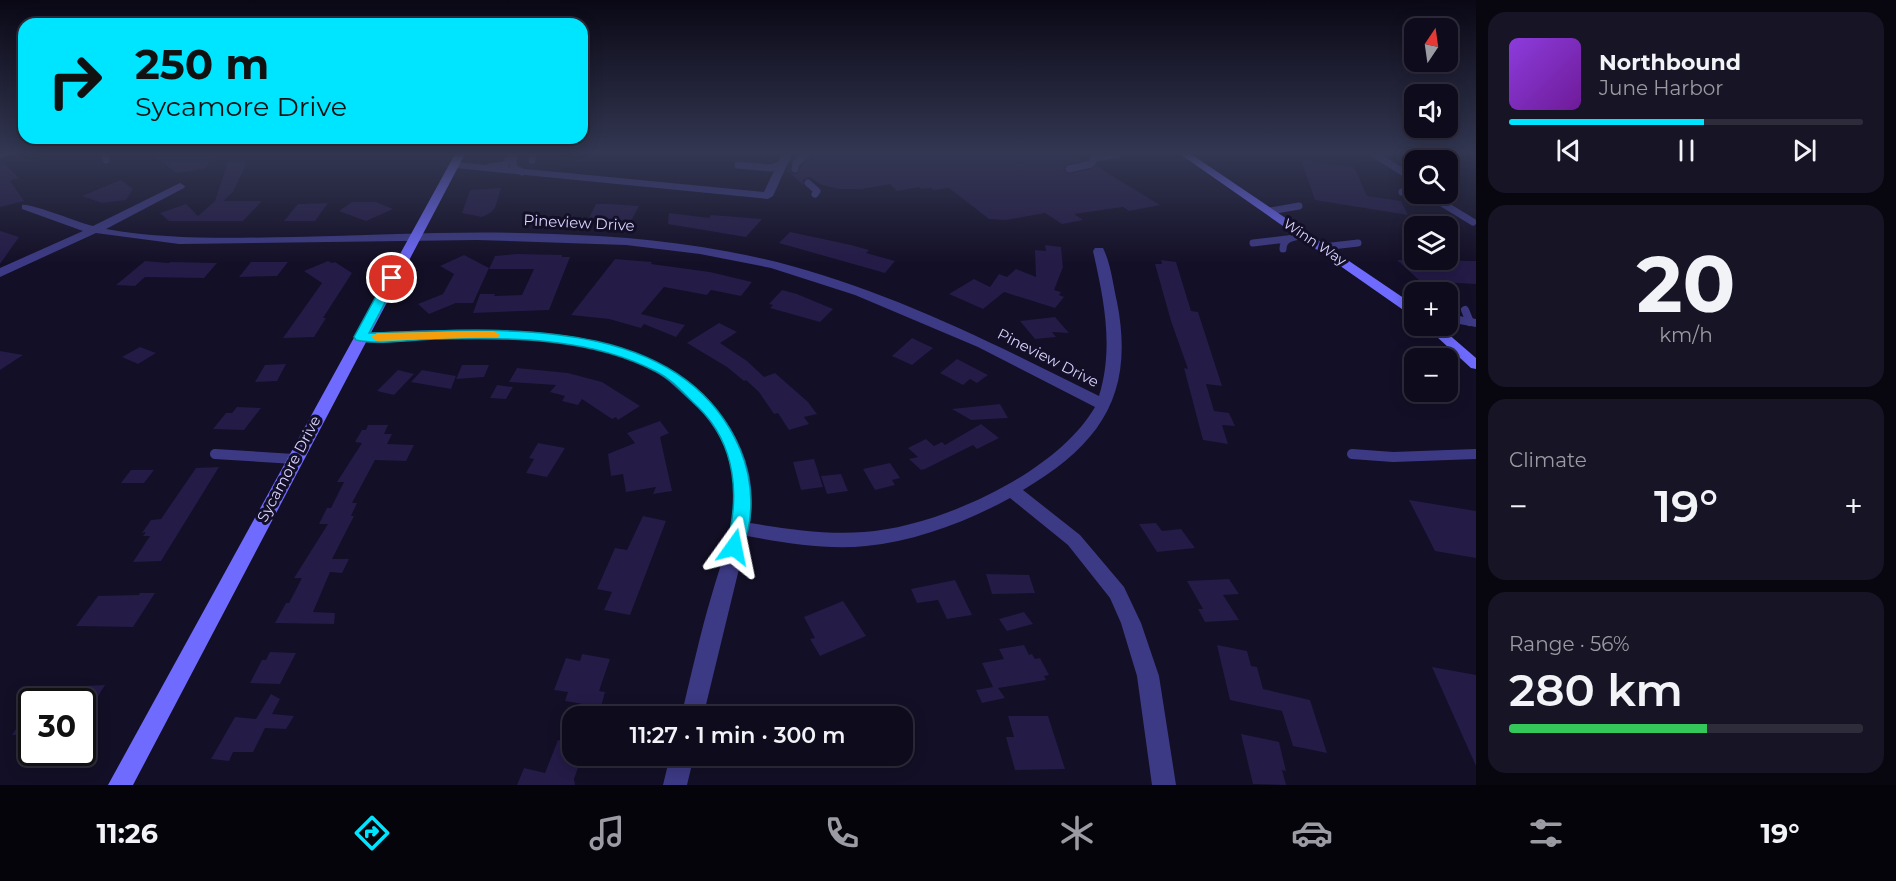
<!DOCTYPE html>
<html lang="en">
<head>
<meta charset="utf-8">
<style>
  :root { --surface:#0e0b1c; --page:#171425; --text:#f1f3f6; --muted:#9b9ba3; --line:#2e2b3b; --accent:#00e5ff }
  body { margin:0; font-family:Montserrat,sans-serif; background:var(--page); color:var(--text); height:100vh; display:flex; flex-direction:column; font-size:22px; white-space:nowrap }
  * { box-sizing:border-box; margin:0 }
  p { font-size:20px; color:var(--muted) }
  .icon { flex:none; width:33px; height:33px; fill:none; stroke:currentColor; stroke-width:2; stroke-linecap:round; stroke-linejoin:round }
  .map { position:relative; flex:1; overflow:hidden }
  .sheet { display:flex; flex-direction:column; gap:12px; padding:12px; background:#08060f; width:420px }
  .sheet>* { flex:none }
  .top-card { position:absolute; left:18px; top:18px; width:570px; height:126px; border-radius:18px; box-shadow:0 3px 15px #0003,0 0 0 2px var(--line); background:#00e5ff; color:#111; overflow:hidden }
  .needle { width:39px; rotate:13deg }
  .controls { position:absolute; left:1404px; top:18px; display:grid; gap:12px }
  .controls a { display:grid; place-items:center; width:54px; height:54px; border-radius:12px; background:var(--surface); box-shadow:0 3px 15px #0003,0 0 0 2px var(--line); font-size:30px }
  .speed { position:absolute; left:18px; top:688px; display:flex; gap:12px; font-size:30px; font-weight:700; text-align:center }
  .speed>* { display:grid; place-content:center; width:78px; height:78px; border-radius:50%; background:var(--surface); box-shadow:0 3px 15px #0003,0 0 0 2px var(--line); line-height:1 }
  .speed .limit { border:3px solid #111; border-radius:9px; background:#fff; color:#111 }
  .pin { position:absolute; display:grid; place-items:center; width:51px; height:51px; color:#fff; margin:-26px; border:3px solid #fff; border-radius:50%; box-shadow:0 2px 6px #0007 }
  .me { position:absolute; width:66px; margin:-33px; rotate:12deg; stroke-linejoin:round; filter:drop-shadow(0 0 4px #0008) }
  .turn { display:flex; align-items:center; gap:21px; height:126px; padding:0 18px; font-size:27px }
  .turn .icon { width:78px; height:78px; stroke-width:2.5 }
  .turn b { display:block; font-size:42px; line-height:51px }
  .big { font-size:45px; font-weight:600; line-height:1.1 }
  .sheet .card { flex:1; display:flex; flex-direction:column; justify-content:center; gap:9px; min-width:0; padding:0 21px; border-radius:18px; background:var(--page) }
  .sheet .dial { align-items:center; gap:0 }
  .dial b { font-size:78px; line-height:1 }
  .song { display:flex; align-items:center; gap:18px }
  .cover { width:72px; height:72px; border-radius:9px; background:linear-gradient(135deg,hsl(270 70% 55%),hsl(280 70% 35%)) }
  .played { height:6px; border-radius:3px; background:linear-gradient(90deg,var(--accent) 55%,var(--line) 55%) }
  .keys { display:flex; justify-content:space-around; direction:ltr }
  .heat { display:flex; justify-content:space-between; align-items:center; font-size:33px; direction:ltr }
  .charge { height:9px; border-radius:4px; background:linear-gradient(90deg,#34c759 56%,var(--line) 0) }
  .trip { position:absolute; left:562px; top:706px; width:351px; height:60px; border-radius:18px; background:var(--surface); box-shadow:0 3px 15px #0003,0 0 0 2px var(--line); font-weight:600; line-height:60px; text-align:center }
  .tab-bar { display:flex; height:96px; justify-content:space-around; align-items:center; background:#06040b; color:var(--muted) }
  .tab-bar .icon { width:42px; height:42px }
  .tab-bar .on { color:var(--accent) }
  .tab-bar b { font-size:27px; color:var(--text) }
  main { display:flex; flex:1; min-height:0 }
  .map>svg:first-child { display:block }
  .building { fill:#241b47 }
  .lines { fill:none; stroke-linecap:round; stroke-linejoin:round }
  .lane-far2 { stroke:#3d3a85; stroke-width:7 }
  .lane-far1 { stroke:#3d3a85; stroke-width:8 }
  .lane { stroke:#3d3a85; stroke-width:10 }
  .street { fill:#3d3a85; fill-rule:evenodd }
  .secondary { fill:#6f6bff; fill-rule:evenodd }
  .route { fill:#00e5ff; stroke:#0095a6; stroke-width:1.5 }
  .slow { fill:#f59e0b }
  .labels { text-anchor:middle; stroke-width:6; stroke-linejoin:round; paint-order:stroke }
  .far-street-label { font-size:14px; fill:#d9d4ff; stroke:#130f26 }
  .street-label { font-size:15px; fill:#d9d4ff; stroke:#130f26 }
</style>
</head>
<body>
<main>
<div class="map">
<svg width="1476" height="785" viewBox="0 0 1476 785">
  <rect width="100%" height="100%" fill="#130f26"/>
  <path class="building" d="M154 154H217L203 169 176 173Z
    M814 154H1075L1085 160 1066 165 1063 170 1067 174 1092 169 1096 166 1160 205 1129 211 1123 207 1074 214 1083 220 1062 224 1045 213 1006 220 989 219 949 188 934 190 931 188 921 189 919 187 897 191 890 184 862 189H839L822 185 809 177 803 180V185L787 170 789 169 792 174H797L802 165Z
    M229 159 246 164 233 192 223 201H262L243 221H169L160 213 186 204 198 216 215 201Z
    M0 160 19 178 10 181 24 201 0 207Z
    M1301 160 1354 167 1367 196 1401 201 1408 215 1315 200Z
    M121 180 133 189 126 200 102 203 82 196Z
    M501 188 495 208 490 213 482 217 462 213 470 190Z
    M352 202H376L393 209 366 221 339 211Z
    M328 203 315 221H284L298 204Z
    M596 204H610L639 206 631 221 589 218Z
    M669 213 709 218 711 215 762 219 746 237 668 224Z
    M0 231 19 237 0 264Z
    M790 232 851 245 869 250 866 253 895 261 885 273 779 243Z
    M1045 245 1061 247 1063 267 1054 290 1061 292 1059 295 1064 297 1055 308 1004 292 983 309 949 294 974 279 990 287 999 274 1007 277 1016 269 1036 277 1035 250 1046 251Z
    M517 254 562 255V257H570L549 310 473 313 480 294H495L494 296 522 295 534 269H489L495 256Z
    M464 255 489 268 473 303H456L429 314 418 304 443 294 454 274 440 266Z
    M615 259 652 262 651 264 710 272 752 282 741 296 711 290 707 295 664 287 641 314 685 325 676 337 644 324 641 328 609 319 571 315Z
    M1161 260 1176 262 1191 311 1198 312 1222 386 1206 384 1214 411 1229 413 1235 426 1222 425 1228 444 1203 440 1184 368 1188 369 1171 321 1155 264H1162Z
    M1397 260 1476 261V284L1420 281Z
    M145 261 168 263 171 262 217 263 204 278 145 277 135 286 116 285Z
    M328 261 332 263 335 262 352 273 323 318H326L314 337 283 338 322 283 304 271Z
    M288 262 277 276 239 277 251 262Z
    M782 290 797 294 833 309 820 322 770 308 773 305 769 304Z
    M1055 317 1069 333 1052 332 1056 337 1035 339 1020 321Z
    M719 323 737 332 720 343 747 361 764 377 775 373 808 402 817 414 804 417 809 424 789 430 778 413 774 414 759 392 746 380 744 381 727 367 687 343Z
    M912 338 933 348 912 365 892 356Z
    M140 347 156 353 138 364 122 357Z
    M0 351 23 355 0 370Z
    M957 359 988 375 977 383 970 379 963 385 940 373Z
    M286 364 277 381 255 382 265 365Z
    M462 365H489L484 377 456 379Z
    M517 368 568 373 602 382 640 406 618 420 616 417 612 419 582 399 578 405 562 401 565 396 550 392 556 385 509 382Z
    M398 370 414 374 394 395 377 391Z
    M422 370 456 376 451 389 411 382Z
    M497 385 513 387 506 399 490 398Z
    M1000 404 1008 418 971 420 952 409Z
    M237 407 261 408 244 430 213 429 226 413H232Z
    M660 421 669 433 660 437 672 491 653 494 656 487 626 492 623 474 611 476 608 454 635 443 627 433Z
    M981 424 999 438 977 449 973 445 925 469 921 470 909 459 918 457 908 448 926 439 934 446 942 442 945 445Z
    M368 425H388L384 434H392L387 444 414 445 406 461 375 460 352 503H357L351 516H354L332 559H349L342 573 330 572 313 612 335 613 334 624 275 623 286 603H289L302 578H294L328 524H319L327 508H331L344 482H337L362 443 355 442 362 430H366Z
    M538 443 565 448 547 477 526 473 534 459 529 458Z
    M814 459 823 487 801 490 793 462Z
    M890 463 900 478 892 480 895 485 875 490 863 469Z
    M219 467 161 561 133 562 150 536H143L146 532 142 533 151 520 161 519 196 468Z
    M131 470H154L144 483H121Z
    M841 474 848 491 827 494 821 476Z
    M1409 500 1476 511V558L1435 551Z
    M643 516 666 521 630 615 604 610 612 592 597 589 615 548 627 550Z
    M1156 523 1162 531 1181 529 1195 548 1157 552 1139 524Z
    M986 574 1029 575 1035 593 992 594Z
    M1229 579 1239 594 1223 595 1239 620 1205 622 1198 609H1203L1187 581Z
    M955 580 972 615 947 619 938 600 917 603 911 589Z
    M140 593H155L133 627 76 626 98 596 139 595Z
    M843 601 866 636 820 656 810 639 815 638 804 617Z
    M1024 612 1033 624 1007 631 999 619Z
    M1024 645 1029 655 1032 654 1035 659 1040 658 1049 675 1044 676 1046 680 998 688 1005 698 982 703 976 690 993 687 982 663 1004 659 999 649Z
    M1217 645 1247 651 1251 666 1257 667 1263 689 1310 700 1327 753 1293 746 1282 711 1230 700Z
    M270 652 296 653 280 684 250 683 262 660H266Z
    M582 654 610 659 599 691 605 692 601 707 565 701 568 692 554 690 566 658 580 661Z
    M1432 667 1476 675V766Z
    M105 685 82 722V702H34L42 688Z
    M271 694 280 699 272 714 294 716 286 729 265 728 253 752H233L229 761 211 759 235 717 256 719Z
    M32 705V734L12 735Z
    M1008 716H1048L1065 769 1015 770 1006 737H1014Z
    M1241 734 1279 742 1286 771 1282 770 1286 785 1253 784Z
    M558 740 573 743V756H582L574 779 575 785H517L524 768 545 773Z"/>
  <g class="lines">
    <path class="lane-far2" d="M104 154 106 160
      M514 154 513 167 522 172
      M1374 154 1414 179
      M532 160 533 154
      M738 165 771 168 782 164
      M490 167 505 165 511 154
      M795 169 796 163 807 154
      M1069 169 1091 164 1095 158 1118 154
      M808 183 817 191 815 194
      M1402 192 1414 191
      M1427 194 1473 222
      M1270 211 1299 206
      M1420 224 1440 219
      M1253 243 1287 239
      M1323 247 1358 243
      M1283 249C1283 237 1295 237 1305 235"/>
    <path class="lane-far1" d="M1465 310 1470 322"/>
    <path class="lane" d="M215 454 294 459
      M1352 454 1393 457 1476 454"/>
    <path class="street" d="M782 154H792L773 196 768 199 455 168 450 165 455 162 764 192Z
      M180 183 185 186 184 188 106 229C168 240 232 238 295 237 381 235 467 230 553 234 628 236 704 244 777 262 890 291 995 344 1099 396 1114 347 1104 300 1093 251L1095 248H1103C1111 264 1113 285 1117 302 1135 394 1101 444 1023 490L1080 535 1124 587 1141 623 1159 676 1176 785H1152L1137 676 1121 623 1110 598 1068 545 1010 498C966 522 916 541 866 546 827 550 786 543 747 536L703 717H681C691 676 700 634 712 594 721 563 733 533 734 501 736 461 718 423 687 398 679 391 672 383 663 377 580 323 455 338 361 341L354 337 361 333C476 329 654 311 727 423 747 453 756 486 750 523 787 529 826 535 864 532 939 527 1057 473 1095 407L978 347 855 295 771 268 700 254 626 245 477 240 179 244 96 233 0 277V268L83 231 22 209V205C31 203 79 223 93 226Z
      M1448 314 1476 319V327L1448 322Z
      M670 756H694L687 785H663Z"/>
    <path class="secondary" d="M0 154H10L0 158Z
      M455 154H465L133 785H108Z
      M1180 154H1191L1414 305V315L1409 314Z
      M1425 326H1439L1476 358V369L1471 368Z"/>
  </g>
  <linearGradient id="sky" x2="0" y2="1"><stop stop-color="#0a0815"/><stop offset="0.58" stop-color="#333752"/><stop offset="1" stop-color="#333752" stop-opacity="0"/></linearGradient>
  <rect width="1476" height="264" fill="url(#sky)"/>
  <path class="route" d="M392 274 398 278 369 333C492 330 681 310 740 449 753 480 756 521 740 551L734 553 728 551 726 547C740 498 737 445 698 407 685 395 673 380 657 372 588 336 509 338 434 339 411 340 377 345 356 340L354 337 386 278Z"/>
  <path class="slow" d="M494 331 500 335 498 337 377 341 371 337 377 333Z"/>
  <g class="labels">
    <g class="far-street-label">
      <text transform="translate(1315 242) rotate(34)" y="5">Winn Way</text>
    </g>
    <g class="street-label">
      <text transform="translate(579 223) rotate(3)" y="5">Pineview Drive</text>
      <text transform="translate(1048 358) rotate(27)" y="5">Pineview Drive</text>
      <text transform="translate(289 469) rotate(-62)" y="5">Sycamore Drive</text>
    </g>
  </g>
</svg>
<div class="controls">
<a><svg class="needle" viewBox="-14 -14 28 28"><path d="M0-13l5 13h-10z" fill="#e53935"/><path d="M0 13l5-13h-10z" fill="#9b9ba3"/></svg></a>
<a><svg class="icon" aria-label="sound" viewBox="0 0 24 24"><path d="M4 9h4l5-4v14l-5-4H4zM17 9q2 3 0 6"/></svg></a>
<a><svg class="icon" aria-label="search" viewBox="0 0 24 24"><circle cx="10" cy="10" r="6"/><path d="M15 15l6 6"/></svg></a>
<a><svg class="icon" aria-label="layers" viewBox="0 0 24 24"><path d="M12 4l9 5-9 5-9-5zM3 14l9 5 9-5"/></svg></a>
<a>+</a>
<a>−</a>
</div>
<div class="speed"><div class="limit">30</div></div>
<div class="pin" style="left:392px;top:278px;background:#d93025"><svg class="icon" aria-label="arrive" viewBox="0 0 24 24"><path d="M6 21V4h12l-3 4 3 4H6"/></svg></div>
<svg class="me" style="left:734px;top:547px" viewBox="-20 -20 40 40"><path d="M0-17L14 15 0 8-14 15z" fill="#00e5ff" stroke="#fff" stroke-width="4"/></svg>
<div class="trip">11:27 · 1 min · 300 m</div>
<div class="top-card">
<div class="turn"><svg class="icon" aria-label="right" viewBox="0 0 24 24"><path d="M7 20v-9h11M14 6l5 5-5 5"/></svg><div><b>250 m</b>Sycamore Drive</div></div>
</div>
</div>
<section class="sheet">
<div class="card">
<div class="song"><i class="cover"></i><div><b>Northbound</b><p>June Harbor</p></div></div>
<div class="played"></div>
<div class="keys"><svg class="icon" aria-label="previous" viewBox="0 0 24 24"><path d="M18 5L8 12l10 7zM5 5v14"/></svg><svg class="icon" aria-label="pause" viewBox="0 0 24 24"><path d="M8 5v14M16 5v14"/></svg><svg class="icon" aria-label="next" viewBox="0 0 24 24"><path d="M6 5l10 7-10 7zM19 5v14"/></svg></div>
</div>
<div class="card dial"><b>20</b><p>km/h</p></div>
<div class="card"><p>Climate</p>
<div class="heat"><a>−</a><b class="big">19°</b><a>+</a></div>
</div>
<div class="card"><p>Range · 56%</p><b class="big">280 km</b><div class="charge"></div></div>
</section>
</main>
<nav class="tab-bar">
<b>11:26</b>
<svg class="icon on" aria-label="directions" viewBox="0 0 24 24"><path d="M12 3l9 9-9 9-9-9zM9 14v-3h6M13 9l2 2-2 2"/></svg>
<svg class="icon" aria-label="music" viewBox="0 0 24 24"><path d="M9 18V5l10-2v13"/><circle cx="6" cy="18" r="3"/><circle cx="16" cy="16" r="3"/></svg>
<svg class="icon" aria-label="phone" viewBox="0 0 24 24"><path d="M5 4h4l2 5-3 2q2 4 5 5l2-3 5 2v4C11 20 4 13 5 4z"/></svg>
<svg class="icon" aria-label="climate" viewBox="0 0 24 24"><path d="M12 3v18M4 7l16 10M4 17L20 7"/></svg>
<svg class="icon" aria-label="car" viewBox="0 0 24 24"><path d="M5 17H2v-5l4-1 3-4h7l3 4 3 1v5h-3M9 17h6M6 11h13"/><circle cx="7" cy="17" r="2"/><circle cx="17" cy="17" r="2"/></svg>
<svg class="icon" aria-label="filters" viewBox="0 0 24 24"><path d="M4 7h16M4 17h16"/><circle cx="9" cy="7" r="2"/><circle cx="15" cy="17" r="2"/></svg>
<b>19°</b>
</nav>
</body>
</html>
